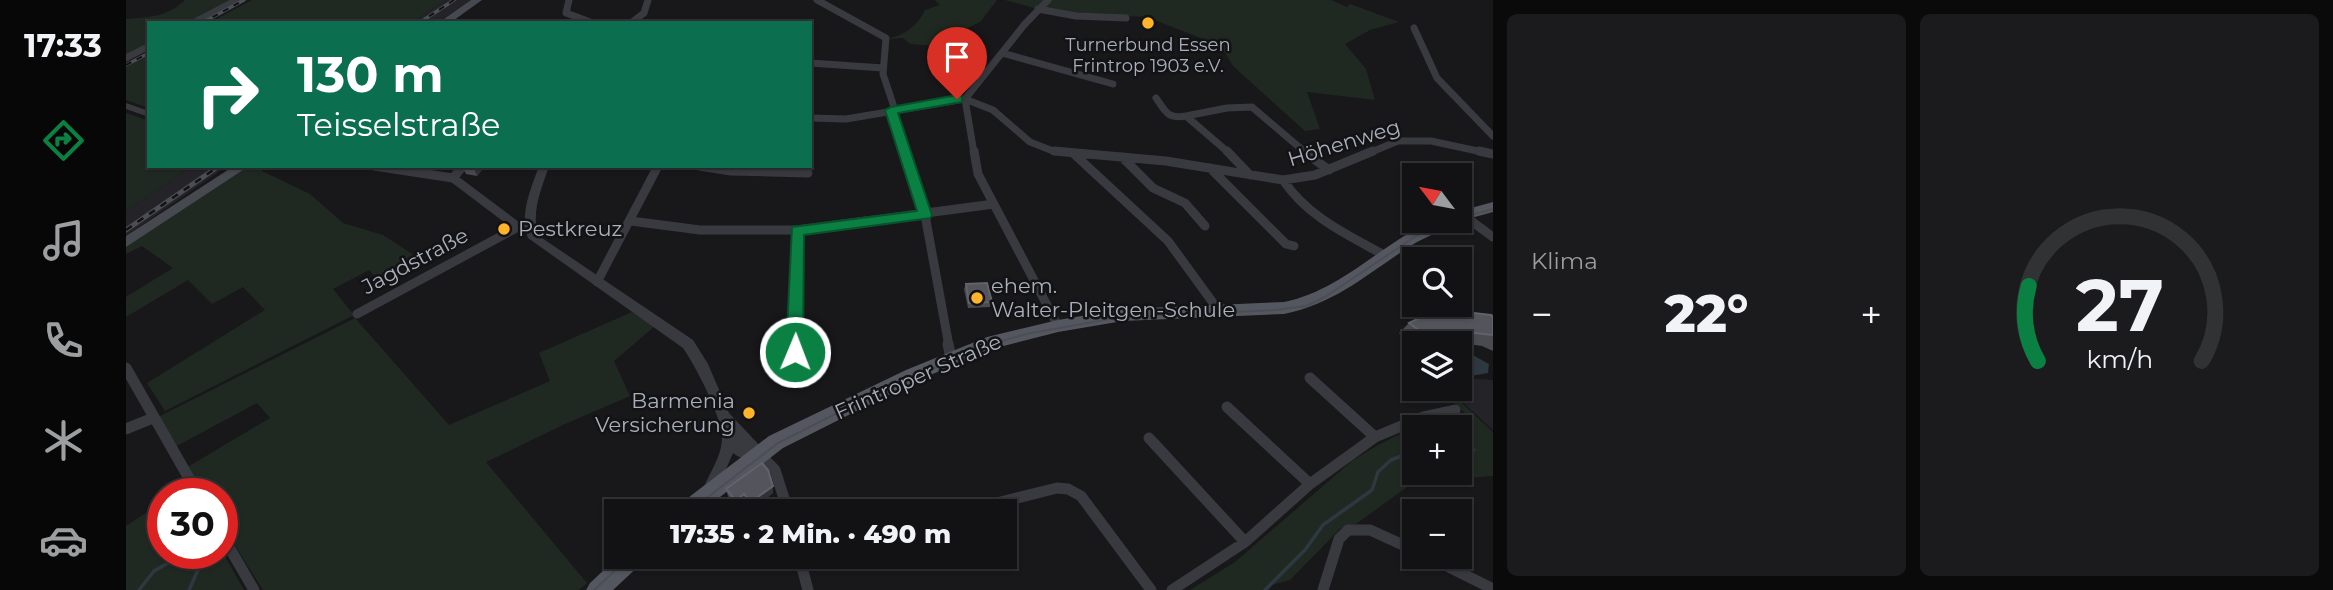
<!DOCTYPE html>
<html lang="de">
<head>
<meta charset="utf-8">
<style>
  :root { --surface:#121214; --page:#1b1b1d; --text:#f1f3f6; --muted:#9c9ea0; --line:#313234; --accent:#0b8043 }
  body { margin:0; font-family:Montserrat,sans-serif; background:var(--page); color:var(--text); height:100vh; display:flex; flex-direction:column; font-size:26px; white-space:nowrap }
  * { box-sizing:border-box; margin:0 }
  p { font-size:23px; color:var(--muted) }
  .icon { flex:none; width:38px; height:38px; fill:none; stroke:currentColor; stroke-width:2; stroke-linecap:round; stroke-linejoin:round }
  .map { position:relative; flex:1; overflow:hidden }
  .drawer { display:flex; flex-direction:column; gap:14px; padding:14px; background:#0a0a0b; width:840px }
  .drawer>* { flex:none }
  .top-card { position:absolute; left:21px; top:21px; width:665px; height:147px; border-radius:0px; box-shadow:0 2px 5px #0004,0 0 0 2px var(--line); background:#0b6e4f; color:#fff; overflow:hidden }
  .needle { width:46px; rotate:302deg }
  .tools { position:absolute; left:1276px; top:163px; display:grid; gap:14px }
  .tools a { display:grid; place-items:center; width:70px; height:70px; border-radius:0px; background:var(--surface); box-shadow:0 2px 5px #0004,0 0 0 2px var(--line); font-size:35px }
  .speed { position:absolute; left:21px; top:478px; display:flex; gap:14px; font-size:35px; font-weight:700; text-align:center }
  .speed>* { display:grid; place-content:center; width:91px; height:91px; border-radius:50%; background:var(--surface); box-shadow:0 2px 5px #0004,0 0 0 2px var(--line); line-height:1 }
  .speed .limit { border:10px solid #d22; background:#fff; color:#111 }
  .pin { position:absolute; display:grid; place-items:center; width:60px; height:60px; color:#fff; margin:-72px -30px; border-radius:50% 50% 50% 0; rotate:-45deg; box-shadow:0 0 7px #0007 }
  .pin .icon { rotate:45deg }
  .me { position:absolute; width:77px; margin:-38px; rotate:1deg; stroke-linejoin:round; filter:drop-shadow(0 0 5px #0008) }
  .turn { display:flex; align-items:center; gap:24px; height:147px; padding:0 35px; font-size:32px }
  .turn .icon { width:91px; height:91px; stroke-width:2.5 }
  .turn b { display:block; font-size:49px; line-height:60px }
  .big { font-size:52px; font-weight:800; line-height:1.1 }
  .drawer .widget { flex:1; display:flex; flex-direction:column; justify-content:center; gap:10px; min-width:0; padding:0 24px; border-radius:10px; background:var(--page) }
  .drawer .dial { align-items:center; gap:0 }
  .dial svg { height:182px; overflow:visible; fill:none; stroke:var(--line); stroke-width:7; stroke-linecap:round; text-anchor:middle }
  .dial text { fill:var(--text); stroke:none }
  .heat { display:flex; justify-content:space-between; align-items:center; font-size:38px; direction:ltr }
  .drawer .tiles { flex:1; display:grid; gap:14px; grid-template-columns:repeat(2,1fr) }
  .trip { position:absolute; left:478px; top:499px; width:413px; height:70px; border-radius:0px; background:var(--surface); box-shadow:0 2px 5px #0004,0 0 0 2px var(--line); font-weight:800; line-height:70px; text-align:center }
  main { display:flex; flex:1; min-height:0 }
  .menu { display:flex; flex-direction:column; width:126px; justify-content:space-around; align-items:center; background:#070708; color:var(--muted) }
  .menu .icon { width:49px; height:49px }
  .menu .current { color:var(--accent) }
  .menu b { font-size:32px; color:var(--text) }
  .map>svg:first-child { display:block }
  .built { fill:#242428 }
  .green { fill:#1f2921; fill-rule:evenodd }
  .water { fill:#2d3840 }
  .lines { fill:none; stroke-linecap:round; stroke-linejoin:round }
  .stream { stroke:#2d3840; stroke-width:3.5 }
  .minor-far2 { stroke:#393a40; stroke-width:7 }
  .minor-far1 { stroke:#393a40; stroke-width:9 }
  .minor { stroke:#393a40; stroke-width:11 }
  .tertiary { fill:#393a40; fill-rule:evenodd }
  .secondary { fill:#474950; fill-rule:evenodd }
  .primary { fill:#54575f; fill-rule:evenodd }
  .tram { stroke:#4c4e55; stroke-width:2 }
  .rail-far1-casing { stroke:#4c4e55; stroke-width:3.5 }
  .rail-casing { stroke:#4c4e55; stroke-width:5 }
  .rail-far1 { stroke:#131316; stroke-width:2; stroke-dasharray:6; stroke-linecap:butt }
  .rail { stroke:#131316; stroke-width:2.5; stroke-dasharray:7; stroke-linecap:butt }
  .wall { fill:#494b50 }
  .shaded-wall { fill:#313236 }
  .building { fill:#54555c; stroke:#61636a; stroke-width:2 }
  .route { fill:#0b8043; stroke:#07532c; stroke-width:2 }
  .poi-dot { fill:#ffb42c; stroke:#131316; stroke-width:2.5 }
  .labels { text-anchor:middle; stroke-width:5; stroke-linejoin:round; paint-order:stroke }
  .far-poi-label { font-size:18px; fill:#a9afbb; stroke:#131316 }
  .street-label { font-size:21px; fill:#a9afbb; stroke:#131316 }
  .poi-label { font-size:21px; fill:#a9afbb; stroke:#131316; text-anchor:start }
</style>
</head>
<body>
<main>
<nav class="menu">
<b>17:33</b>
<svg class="icon current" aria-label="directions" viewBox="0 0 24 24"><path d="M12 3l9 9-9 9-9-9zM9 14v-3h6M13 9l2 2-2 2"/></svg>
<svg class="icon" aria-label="music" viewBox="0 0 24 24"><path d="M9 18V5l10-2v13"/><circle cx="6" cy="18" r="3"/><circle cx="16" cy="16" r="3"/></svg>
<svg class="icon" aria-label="phone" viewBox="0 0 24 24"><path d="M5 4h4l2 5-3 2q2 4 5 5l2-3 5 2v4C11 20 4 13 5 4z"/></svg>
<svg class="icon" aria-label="climate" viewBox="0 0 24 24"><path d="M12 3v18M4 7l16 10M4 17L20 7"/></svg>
<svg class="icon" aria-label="car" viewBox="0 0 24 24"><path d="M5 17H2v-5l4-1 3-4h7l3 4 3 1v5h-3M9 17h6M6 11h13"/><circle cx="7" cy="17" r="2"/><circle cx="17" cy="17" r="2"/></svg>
</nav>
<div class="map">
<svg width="1367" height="590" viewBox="0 0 1367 590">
  <rect width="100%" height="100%" fill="#18181a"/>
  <path class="built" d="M320 0H345L311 23H285Z
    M66 166H101L0 236V211Z
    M1334 378 1367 380V430L1322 389 1334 388Z"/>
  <path class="green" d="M59 0H104L60 23H23V42L0 54V19C24 17 41 17 59 0Z
    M126 0H320L285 23H83Z
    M809 0H871L855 21 833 33 821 47 784 44 777 38 761 39C778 35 791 27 799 10L814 5Z
    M879 0H1205L1221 7 1224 4 1273 22 1244 30 1219 44 1240 69 1249 100 1181 92 1194 129 1179 131 1107 66 1095 46 1021 17 922 12Z
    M23 55V108L0 100V67Z
    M0 113 23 121V166H66L0 211Z
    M119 166H142L136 171 184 194 217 223 257 235 291 257 250 278 243 270 207 289 228 315 39 411 21 383 139 310 117 287 86 304 62 280 0 317V297L47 268 16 246 0 254V243Z
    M506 312 529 326 488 361 504 396 439 424 360 462 461 583 453 590H137L96 525V494L76 493 60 468 144 418 131 403 49 447 30 418 229 318 323 425 424 381 413 353Z
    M1314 389H1321L1367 432V476L1288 482 1230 524 1215 528 1164 580 1146 585 1143 590H1064L1109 562 1226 461 1252 445 1301 421 1344 418ZM1288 427H1334V472H1288Z
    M37 502V553L96 551 118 590H0V526Z"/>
  <path class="water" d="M1343 353 1363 364 1362 373 1345 376 1334 374V354Z"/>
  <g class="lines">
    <path class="stream" d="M1334 450H1348
      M13 590 28 571 60 553
      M63 590 76 561 72 553
      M1139 590 1179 550 1197 525 1246 490 1252 472 1265 460 1288 451"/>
    <path class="minor-far2" d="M443 0 440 13 467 23
      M691 0 760 38 757 74 769 110
      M912 9 950 16 1000 18
      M67 23 111 0
      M505 23 518 13 522 0
      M1288 28 1311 78 1367 136
      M876 53 987 84
      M0 58 23 46
      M684 63 757 68
      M1030 98C1040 112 1041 119 1060 116L1103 153
      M765 110 779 153
      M1060 116 1101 108 1126 107 1180 153
      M684 118 720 119 839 99 867 110 904 142 927 151 948 153
      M848 153 839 99 898 25 922 0
      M1243 153 1272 141H1305L1361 153"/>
    <path class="minor-far1" d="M778 151 799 215 823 346
      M848 151 852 174 932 326
      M928 151 1040 161 1157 180 1189 175 1247 151
      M1101 151 1124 175
      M1177 151 1203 170
      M1353 151 1367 154
      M948 154 1042 241 1093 311
      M996 157 1027 188 1059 203 1079 226
      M248 166 327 178 392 227
      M573 166 605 171 682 173
      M1084 168 1160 244 1168 246
      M327 178 337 166
      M1157 180C1182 217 1220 234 1258 255
      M1337 215 1367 237
      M505 221 574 230H671L868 204
      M471 282 532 166
      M231 314 392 227 403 225
      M669 346 671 230"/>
    <path class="minor" d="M822 344 825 358
      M669 352V344
      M0 368 72 494
      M1184 378 1249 437
      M1101 407 1184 484
      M0 429 27 418
      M1023 438 1119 542
      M633 454 649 470 662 511
      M839 511 931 488 942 489 955 496 1025 590
      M96 535 128 590
      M673 556 682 590
      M1301 556 1365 588
      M1046 590 1119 542 1184 484 1249 437 1297 417 1329 410
      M1197 590 1213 539 1222 530H1244L1288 550"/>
    <path class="tertiary" d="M0 103 23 111V117L0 109Z
      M413 166H423C416 188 404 213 413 236L567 340 582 364 603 413 637 449 639 454 637 459C628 462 614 459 607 453L590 492 585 494 580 492 578 487C584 472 595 457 596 440 597 418 570 367 557 348L402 238C393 214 405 189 413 166Z"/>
    <path class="secondary" d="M345 0H356L324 23H312Z
      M108 166H123L0 247V236Z"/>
    <path class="primary" d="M1367 202V212L1334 221 1333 220 1334 211Z
      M1307 220H1328C1318 231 1299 237 1286 245 1242 273 1211 303 1158 314L997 321 932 332 870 348 792 380 657 448 576 511H551L554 504 643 436 780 370 861 337 932 320 997 309 1158 302C1216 290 1255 244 1307 220Z
      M493 556H519L516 563 487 590H460L464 583Z"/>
    <path class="tram" d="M1334 218 1367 209
      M564 511 652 443 747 395 855 347 900 334 995 317 1149 310 1180 306 1199 297 1290 236 1327 220
      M468 590 505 556"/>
    <defs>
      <path id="rail-far1" d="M76 23 118 0
        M293 23 328 0
        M0 65 23 53"/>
      <path id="rail" d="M0 230 93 166"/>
    </defs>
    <use href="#rail-far1" class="rail-far1-casing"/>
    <use href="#rail" class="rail-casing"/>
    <use href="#rail-far1" class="rail-far1"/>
    <use href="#rail" class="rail"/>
  </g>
  <path class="wall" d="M336 166H359L351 176 340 174Z
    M840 284 866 302 864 307 842 308 838 289Z
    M1367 316V351L1356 346 1320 341 1316 343H1288V344L1273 333 1283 323Z
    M600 489 647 493 626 509 619 501 611 507 602 496Z"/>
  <path class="shaded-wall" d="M349 166H359L351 176 348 168Z
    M1331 331 1320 341 1316 343H1308Z
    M647 486V493L626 509 625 502Z
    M618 494 619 501 611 507 610 501Z"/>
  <path class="building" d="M861 283 866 302 843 303 840 284Z
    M1312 309 1365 315 1367 316V335L1331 331 1309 342 1283 323Z
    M636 463 642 470 647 486 625 502 618 494 610 501 600 489Z"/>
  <path class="route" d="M831 95 836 96V102L772 113 806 215 804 218 678 235 677 352 675 357H663L660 352 666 227 791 211 759 110 765 107Z"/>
  <g class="poi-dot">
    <circle cx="1022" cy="23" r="7"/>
    <circle cx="378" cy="229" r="7"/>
    <circle cx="851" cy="298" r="7"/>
    <circle cx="623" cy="413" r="7"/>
  </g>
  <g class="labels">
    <g class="far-poi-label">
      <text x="1022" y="51">Turnerbund Essen<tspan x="1022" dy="21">Frintrop 1903 e.V.</tspan></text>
    </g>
    <g class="street-label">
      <text transform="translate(1218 143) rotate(-17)" y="7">Höhenweg</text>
      <text transform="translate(289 261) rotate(-28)" y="7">Jagdstraße</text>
      <text transform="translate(792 377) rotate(-24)" y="7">Frintroper Straße</text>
    </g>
    <g class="poi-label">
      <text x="392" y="236">Pestkreuz</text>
      <text x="865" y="293">ehem.<tspan x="865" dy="24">Walter-Pleitgen-Schule</tspan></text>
      <text x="609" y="408" text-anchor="end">Barmenia<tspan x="609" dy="24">Versicherung</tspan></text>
    </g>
  </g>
</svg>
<div class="tools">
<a><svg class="needle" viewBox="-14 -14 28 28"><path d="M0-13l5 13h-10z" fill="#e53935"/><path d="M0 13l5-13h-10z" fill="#9c9ea0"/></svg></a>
<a><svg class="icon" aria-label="search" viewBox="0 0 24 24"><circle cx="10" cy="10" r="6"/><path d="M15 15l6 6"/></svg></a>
<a><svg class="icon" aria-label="layers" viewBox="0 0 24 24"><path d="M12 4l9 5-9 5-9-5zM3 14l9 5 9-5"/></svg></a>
<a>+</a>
<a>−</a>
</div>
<div class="speed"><div class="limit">30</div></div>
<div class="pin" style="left:831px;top:99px;background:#d93025"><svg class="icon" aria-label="arrive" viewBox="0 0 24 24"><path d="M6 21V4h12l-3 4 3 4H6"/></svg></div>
<svg class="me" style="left:669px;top:352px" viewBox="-20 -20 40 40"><circle r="17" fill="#0b8043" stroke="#fff" stroke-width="3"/><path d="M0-11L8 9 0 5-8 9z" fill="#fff"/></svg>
<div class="trip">17:35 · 2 Min. · 490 m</div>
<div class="top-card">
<div class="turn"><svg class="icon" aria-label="right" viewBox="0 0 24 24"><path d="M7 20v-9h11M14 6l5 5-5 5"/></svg><div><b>130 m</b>Teisselstraße</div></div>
</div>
</div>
<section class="drawer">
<div class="tiles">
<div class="widget"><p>Klima</p>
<div class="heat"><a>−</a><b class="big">22°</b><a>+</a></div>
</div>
<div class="widget dial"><svg viewBox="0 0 100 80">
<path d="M14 69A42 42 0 1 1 86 69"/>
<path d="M14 69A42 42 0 0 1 10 36" stroke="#0b8043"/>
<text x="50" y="56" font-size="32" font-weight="700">27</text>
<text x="50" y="72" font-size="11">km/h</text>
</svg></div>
</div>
</section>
</main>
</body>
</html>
